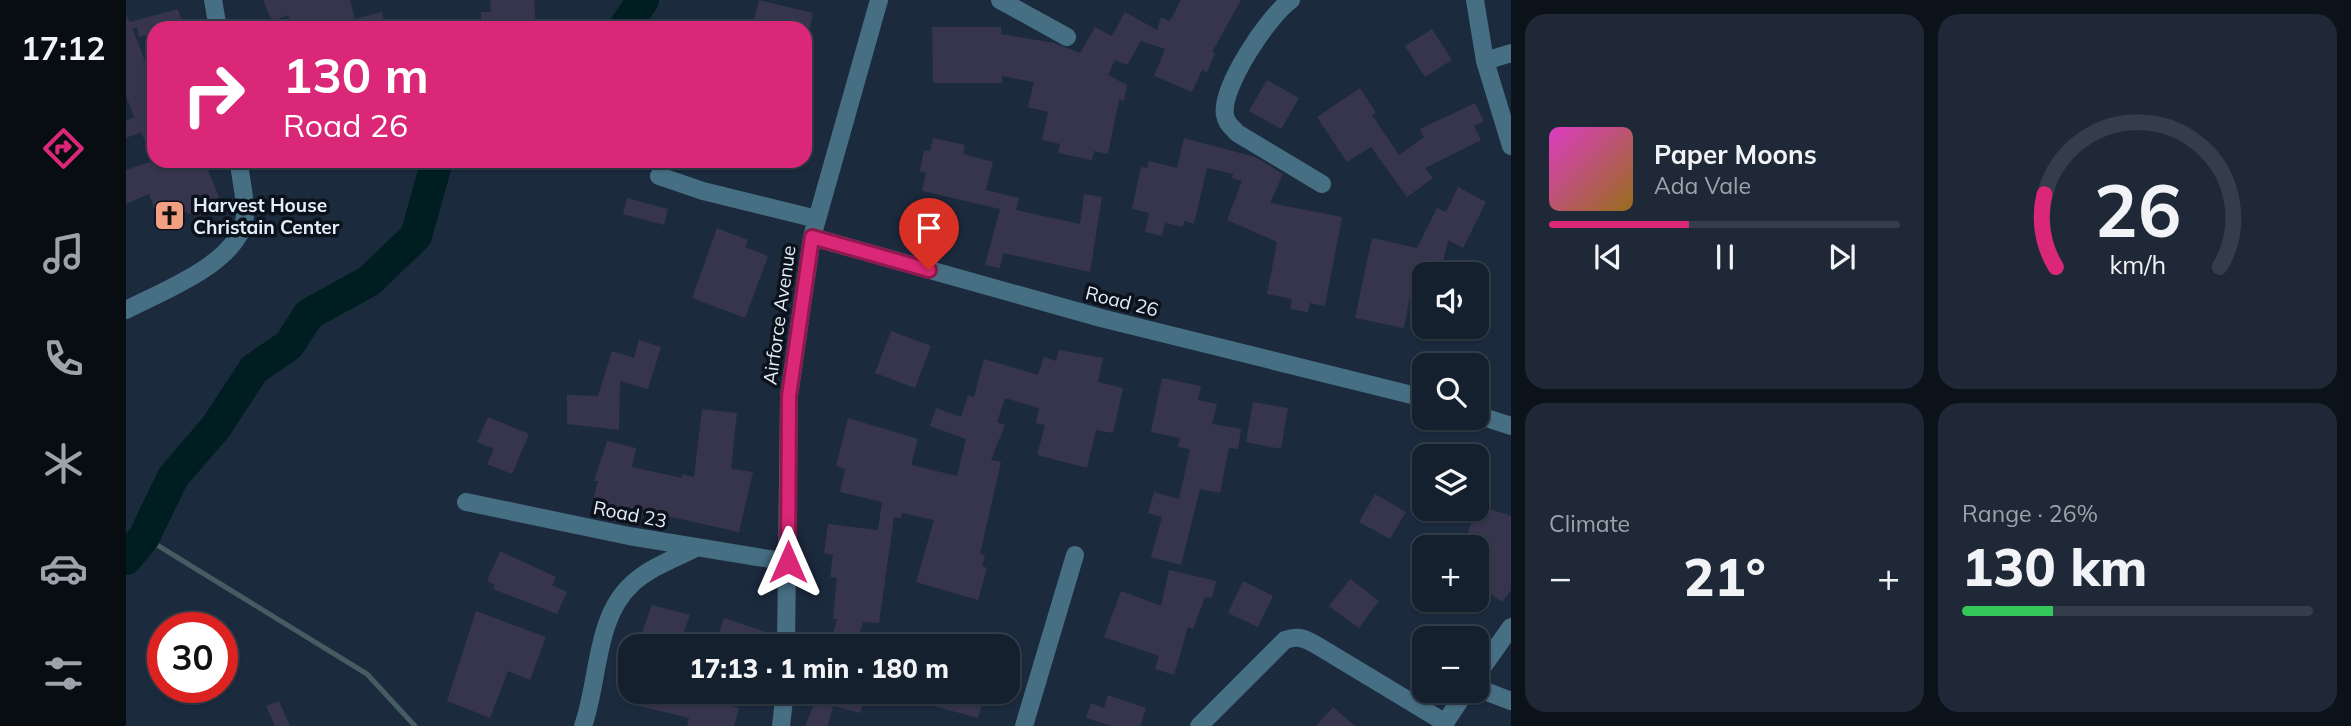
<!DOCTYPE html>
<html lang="en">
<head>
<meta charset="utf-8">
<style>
  :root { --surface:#15202e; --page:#1e2836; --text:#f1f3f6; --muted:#9da3aa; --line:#343e4a; --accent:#db2777 }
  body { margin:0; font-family:Mulish,sans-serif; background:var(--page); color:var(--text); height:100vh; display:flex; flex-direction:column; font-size:26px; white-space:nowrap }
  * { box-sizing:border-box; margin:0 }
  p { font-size:23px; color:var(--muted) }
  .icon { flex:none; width:38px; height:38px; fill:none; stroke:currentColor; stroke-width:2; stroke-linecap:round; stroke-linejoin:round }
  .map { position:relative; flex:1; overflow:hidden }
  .drawer { display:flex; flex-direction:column; gap:14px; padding:14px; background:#0c1219; width:840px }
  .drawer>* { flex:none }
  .hud { position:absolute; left:21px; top:21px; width:665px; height:147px; border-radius:21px; box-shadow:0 2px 5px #0004,0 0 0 2px var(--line); background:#db2777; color:#fff; overflow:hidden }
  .fabs { position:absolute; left:1286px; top:262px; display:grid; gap:14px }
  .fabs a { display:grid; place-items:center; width:77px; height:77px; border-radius:14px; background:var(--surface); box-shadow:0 2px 5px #0004,0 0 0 2px var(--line); font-size:35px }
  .speed { position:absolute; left:21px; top:612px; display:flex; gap:14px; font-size:35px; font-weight:700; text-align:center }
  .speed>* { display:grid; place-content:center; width:91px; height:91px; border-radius:50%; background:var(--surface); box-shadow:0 2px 5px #0004,0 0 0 2px var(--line); line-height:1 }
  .speed .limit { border:10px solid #d22; background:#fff; color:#111 }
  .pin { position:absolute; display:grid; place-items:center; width:60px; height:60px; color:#fff; margin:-72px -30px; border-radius:50% 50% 50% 0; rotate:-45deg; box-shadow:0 0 7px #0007 }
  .pin .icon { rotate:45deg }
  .me { position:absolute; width:77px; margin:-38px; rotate:0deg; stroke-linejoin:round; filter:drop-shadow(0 0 5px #0008) }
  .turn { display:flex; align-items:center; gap:24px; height:147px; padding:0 21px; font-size:32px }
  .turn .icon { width:91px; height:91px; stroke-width:2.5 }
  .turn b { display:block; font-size:49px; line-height:60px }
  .big { font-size:52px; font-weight:800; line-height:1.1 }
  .drawer .tile { flex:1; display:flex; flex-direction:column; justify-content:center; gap:10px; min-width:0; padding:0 24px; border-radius:21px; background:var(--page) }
  .drawer .dial { align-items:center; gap:0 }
  .dial svg { height:182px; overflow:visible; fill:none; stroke:var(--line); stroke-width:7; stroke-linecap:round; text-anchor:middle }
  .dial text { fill:var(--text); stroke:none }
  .song { display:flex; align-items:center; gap:21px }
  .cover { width:84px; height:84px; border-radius:10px; background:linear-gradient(135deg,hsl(310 70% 55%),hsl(40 70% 35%)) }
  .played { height:7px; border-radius:4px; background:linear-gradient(90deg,var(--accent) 40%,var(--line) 40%) }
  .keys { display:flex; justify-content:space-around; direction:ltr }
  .heat { display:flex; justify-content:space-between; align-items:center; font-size:38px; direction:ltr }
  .charge { height:10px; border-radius:5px; background:linear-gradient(90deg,#34c759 26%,var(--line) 0) }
  .drawer .tiles { flex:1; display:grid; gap:14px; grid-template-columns:repeat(2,1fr) }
  .trip { position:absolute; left:492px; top:634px; width:402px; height:70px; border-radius:21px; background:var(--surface); box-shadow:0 2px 5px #0004,0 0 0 2px var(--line); font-weight:800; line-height:70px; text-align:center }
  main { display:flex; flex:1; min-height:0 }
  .menu { display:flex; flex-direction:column; width:126px; justify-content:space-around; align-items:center; background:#080d12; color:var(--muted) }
  .menu .icon { width:49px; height:49px }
  .menu .active { color:var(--accent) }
  .menu b { font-size:32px; color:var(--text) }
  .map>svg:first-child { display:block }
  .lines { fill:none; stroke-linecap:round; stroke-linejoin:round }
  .stream { stroke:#445c62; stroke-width:5 }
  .river { stroke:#001e21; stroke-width:32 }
  .building { fill:#37354d }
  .minor { stroke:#466f83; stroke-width:18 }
  .route-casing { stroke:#8e194d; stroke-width:18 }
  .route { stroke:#db2777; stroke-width:12 }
  .labels { text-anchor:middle; stroke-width:7; stroke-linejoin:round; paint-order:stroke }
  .poi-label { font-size:19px; font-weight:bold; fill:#e4edfa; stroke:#0c121b; text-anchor:start }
  .street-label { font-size:19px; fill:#e4edfa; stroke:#0c121b }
</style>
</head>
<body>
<main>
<nav class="menu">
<b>17:12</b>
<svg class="icon active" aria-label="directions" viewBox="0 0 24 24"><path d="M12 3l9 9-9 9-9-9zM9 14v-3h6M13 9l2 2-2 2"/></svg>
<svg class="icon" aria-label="music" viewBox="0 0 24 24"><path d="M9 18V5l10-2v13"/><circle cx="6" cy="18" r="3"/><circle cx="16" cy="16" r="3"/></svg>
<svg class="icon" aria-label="phone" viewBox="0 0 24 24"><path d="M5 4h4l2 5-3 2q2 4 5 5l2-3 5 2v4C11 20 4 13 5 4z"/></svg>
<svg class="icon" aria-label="climate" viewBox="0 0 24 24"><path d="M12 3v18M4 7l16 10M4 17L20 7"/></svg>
<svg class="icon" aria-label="car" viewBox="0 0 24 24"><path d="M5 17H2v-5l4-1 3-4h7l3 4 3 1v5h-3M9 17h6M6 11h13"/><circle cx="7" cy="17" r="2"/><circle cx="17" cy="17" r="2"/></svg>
<svg class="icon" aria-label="filters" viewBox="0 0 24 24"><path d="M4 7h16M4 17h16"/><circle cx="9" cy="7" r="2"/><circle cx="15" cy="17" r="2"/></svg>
</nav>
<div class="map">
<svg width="1385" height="726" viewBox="0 0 1385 726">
  <rect width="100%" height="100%" fill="#1c2a3e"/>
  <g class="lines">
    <path class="stream" d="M18 537 241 674 289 726"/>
    <path class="river" d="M498 28 517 0
      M0 559 18 537 47 477 90 427 128 369 163 345 183 314 243 281 290 236 311 161"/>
  </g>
  <path class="building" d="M137 0H224L229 19 256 12 260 28H166L162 15 146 21Z
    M364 0H408L410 28H356L355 12H365Z
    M633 0 687 13 684 28H626Z
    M1055 0H1115L1086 52 1089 53 1081 72 1076 70 1066 92 1028 76 1039 49 1015 41 1001 65 989 60 982 75 1001 85 998 101 993 100 982 154 968 151 966 160 932 153 934 144 916 140 922 112 902 107 908 82 876 76V83H807L806 27H875V34L928 43 954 53 969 27 986 36 999 12 1031 30 1035 17 1044 21Z
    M52 9 58 28H28V33L13 37 11 28H6L28 83V161H78L93 197 85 211 70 217 52 208 47 211 44 202 28 208 23 194 0 204V170L27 161 15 132 0 138V121L8 117 0 96V15L4 22Z
    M1306 29 1326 60 1299 77 1279 46Z
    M1141 80 1173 98 1155 129 1123 111Z
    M1234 88 1250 113 1246 115 1273 155 1298 137 1294 129 1349 103 1358 121 1348 126 1355 140 1299 168 1307 178 1281 197 1245 147 1221 162 1191 117Z
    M807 138 839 145 837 154 867 162 860 190 893 198 890 210 954 224 958 194 976 197 964 272 877 253 874 268 859 265 874 209 796 191 800 173 794 171 798 150 804 151Z
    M1058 138 1129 157 1157 174 1144 203 1216 217 1199 306 1184 303 1182 312 1164 309 1166 299 1141 294 1151 242 1101 220 1116 181 1106 178 1107 174 1081 168 1068 224 1058 221 1057 227 1039 223 1036 236 1019 232 1023 213 1006 209 1015 167 1021 168 1023 161 1051 168Z
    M1332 187 1360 202 1337 248 1322 240 1314 275H1298V289L1286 287 1278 328 1229 318 1246 238 1291 248 1311 208 1320 212Z
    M501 198 542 209 538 225 497 214Z
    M591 228 622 240 619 247 642 256 619 318 566 298Z
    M765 331 805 346 789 388 749 373Z
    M513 340 535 347 522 389 494 381 493 430 441 424V395L472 396 486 351 508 358Z
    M933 350 977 358 972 382 997 388 987 433 970 430 961 468 911 455 919 425 910 423 913 408 879 398 871 422 879 425 865 460 875 462 854 554 859 556 856 566 861 568 852 600 790 582 808 520 776 513 775 518 768 517 753 623 737 622 730 646H704L711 619H707L711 578 704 577 707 555 698 553 702 524 752 530 756 502 714 492 719 469 710 466 722 418 792 439 785 465 831 476 840 439 804 426 810 408 835 417 842 395 848 397 858 359 912 375 918 357 930 361Z
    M1036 378 1075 386 1072 400 1091 404 1086 424 1115 429 1112 449 1103 448 1094 493 1074 489 1055 565 1025 557 1036 517 1022 513 1028 492 1053 499 1064 449 1052 447 1054 438 1025 432Z
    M1127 402 1162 408 1155 449 1120 442Z
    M576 409 611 413 605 469 627 472 613 532 536 515 535 518 466 505 472 481H468L481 441 510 448 506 467 556 478V474L568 477Z
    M362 417 403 434 386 474 361 464 368 449 351 442Z
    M1249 494 1280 512 1264 539 1233 522Z
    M1351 505 1385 516V590L1376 602 1351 583V538L1341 535Z
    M374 551 430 577 426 585 441 592 431 614 367 589 369 585 361 581Z
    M1043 570 1090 581 1086 598 1079 597 1067 629 1062 627 1048 675 1029 669 1033 656 978 637 995 591 1035 606Z
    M1224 579 1253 601 1233 628 1203 606Z
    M1117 581 1147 596 1132 627 1102 613Z
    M526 605 564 615 553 646H511Z
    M350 611 420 637 404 680 382 671 364 718 321 701Z
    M598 618 640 632 635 646H594L597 637 592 635Z
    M504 691H520L568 703 570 696 613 708 608 726H561L563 718 501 703Z
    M694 691H740L734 713 707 706 702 726H679Z
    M812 691H856L854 695 858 697 852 718 808 706Z
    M982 695 1020 708 1014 726H986L960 718 965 703 978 708Z
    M153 701 164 726H149L140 706Z
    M1207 707 1229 726H1190Z"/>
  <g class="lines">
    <path class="minor" d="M87 0 92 28
      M874 0 941 37
      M1165 0C1143 15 1094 88 1099 115 1100 123 1106 127 1111 133L1196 184
      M1349 0 1359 61 1385 146
      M1359 61 1385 53
      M533 176 577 191 691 219
      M686 237 975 318 1298 398
      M0 310C36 291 116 262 119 215 120 198 114 178 113 161
      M1351 415 1385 426
      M340 502 503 536 662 562
      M660 646 663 396 686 237 753 0
      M1351 675 1385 627
      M1351 688 1385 701
      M457 726C473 682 469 617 506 584 524 567 550 558 572 547
      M655 726 659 691
      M898 726 949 555
      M1073 726 1159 640C1173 635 1180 639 1192 646L1318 722
      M1317 726 1340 691"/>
  </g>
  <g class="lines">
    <defs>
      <path id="route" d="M662 562 663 396 686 237 803 270"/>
    </defs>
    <use href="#route" class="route-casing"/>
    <use href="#route" class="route"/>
  </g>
  <defs>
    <symbol id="church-square" viewBox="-11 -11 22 22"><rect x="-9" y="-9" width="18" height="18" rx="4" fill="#f2a081" stroke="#0c121b"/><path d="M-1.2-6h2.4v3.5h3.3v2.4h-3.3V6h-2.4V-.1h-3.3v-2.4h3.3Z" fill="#111"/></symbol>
  </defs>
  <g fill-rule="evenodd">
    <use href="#church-square" x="26" y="198" width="35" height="35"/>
  </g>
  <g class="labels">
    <g class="poi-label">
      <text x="67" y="212">Harvest House<tspan x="67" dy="22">Christain Center</tspan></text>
    </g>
    <g class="street-label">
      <text transform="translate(996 301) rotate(14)" y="7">Road 26</text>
      <text transform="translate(653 315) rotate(-82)" y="7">Airforce Avenue</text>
      <text transform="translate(504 514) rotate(11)" y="7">Road 23</text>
    </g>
  </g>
</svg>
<div class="fabs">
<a><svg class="icon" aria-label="sound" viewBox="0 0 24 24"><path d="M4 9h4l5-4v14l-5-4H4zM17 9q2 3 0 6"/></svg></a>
<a><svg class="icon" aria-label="search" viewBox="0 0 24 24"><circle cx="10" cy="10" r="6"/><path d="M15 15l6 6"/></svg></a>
<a><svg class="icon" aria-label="layers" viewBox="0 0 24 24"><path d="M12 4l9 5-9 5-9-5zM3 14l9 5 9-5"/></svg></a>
<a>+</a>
<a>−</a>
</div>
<div class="speed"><div class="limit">30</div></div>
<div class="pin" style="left:803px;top:270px;background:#d93025"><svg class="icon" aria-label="arrive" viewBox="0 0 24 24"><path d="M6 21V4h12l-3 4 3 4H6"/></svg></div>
<svg class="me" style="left:662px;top:562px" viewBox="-20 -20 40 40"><path d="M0-17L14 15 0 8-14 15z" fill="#db2777" stroke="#fff" stroke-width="4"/></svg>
<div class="trip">17:13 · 1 min · 180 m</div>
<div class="hud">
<div class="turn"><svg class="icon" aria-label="right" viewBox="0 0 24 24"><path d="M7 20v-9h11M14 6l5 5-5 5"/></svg><div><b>130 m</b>Road 26</div></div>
</div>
</div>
<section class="drawer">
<div class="tiles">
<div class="tile">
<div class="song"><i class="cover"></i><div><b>Paper Moons</b><p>Ada Vale</p></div></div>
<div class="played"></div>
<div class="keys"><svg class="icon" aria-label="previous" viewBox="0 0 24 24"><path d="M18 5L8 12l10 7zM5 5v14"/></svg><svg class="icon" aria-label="pause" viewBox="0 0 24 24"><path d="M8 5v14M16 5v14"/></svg><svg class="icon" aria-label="next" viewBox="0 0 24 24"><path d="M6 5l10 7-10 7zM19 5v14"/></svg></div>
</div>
<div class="tile dial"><svg viewBox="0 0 100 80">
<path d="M14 69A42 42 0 1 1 86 69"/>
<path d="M14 69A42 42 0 0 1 9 37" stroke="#db2777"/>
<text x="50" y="56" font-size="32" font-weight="700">26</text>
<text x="50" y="72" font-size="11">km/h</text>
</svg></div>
<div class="tile"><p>Climate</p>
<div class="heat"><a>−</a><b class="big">21°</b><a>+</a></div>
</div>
<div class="tile"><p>Range · 26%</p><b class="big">130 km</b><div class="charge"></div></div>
</div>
</section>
</main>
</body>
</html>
